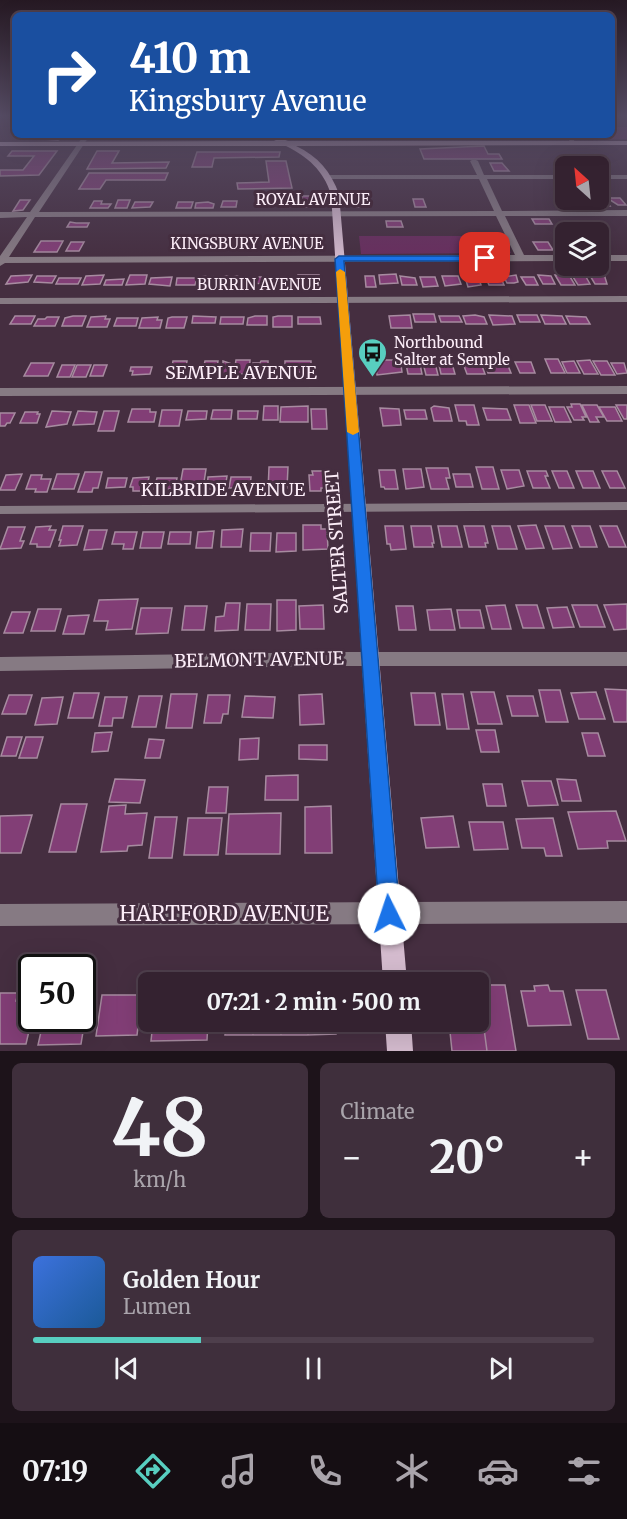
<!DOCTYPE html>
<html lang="en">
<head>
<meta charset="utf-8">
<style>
  :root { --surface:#342230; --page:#3f2f3c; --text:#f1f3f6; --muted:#a9a4ab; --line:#4e3f4c; --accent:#58cec0 }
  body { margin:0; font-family:Merriweather,serif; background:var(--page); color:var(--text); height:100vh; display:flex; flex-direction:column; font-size:22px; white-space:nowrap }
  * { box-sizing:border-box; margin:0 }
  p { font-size:20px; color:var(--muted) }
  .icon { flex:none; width:33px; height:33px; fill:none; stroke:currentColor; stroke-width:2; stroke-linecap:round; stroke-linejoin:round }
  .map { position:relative; height:1051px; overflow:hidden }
  .panel { display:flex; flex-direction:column; gap:12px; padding:12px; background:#1d131a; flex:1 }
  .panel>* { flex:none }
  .banner { position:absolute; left:12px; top:12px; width:603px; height:126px; border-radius:9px; box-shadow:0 6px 24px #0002,0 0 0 2px var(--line); background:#1a4fa0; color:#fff; overflow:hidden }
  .needle { width:39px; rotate:333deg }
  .buttons { position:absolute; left:555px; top:156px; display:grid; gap:12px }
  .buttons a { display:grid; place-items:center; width:54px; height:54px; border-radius:9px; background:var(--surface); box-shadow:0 6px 24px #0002,0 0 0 2px var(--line); font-size:30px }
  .speed { position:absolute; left:18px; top:954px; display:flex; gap:12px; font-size:30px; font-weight:700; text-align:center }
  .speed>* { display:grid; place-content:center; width:78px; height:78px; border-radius:50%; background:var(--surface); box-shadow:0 6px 24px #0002,0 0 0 2px var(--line); line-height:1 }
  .speed .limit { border:3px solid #111; border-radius:9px; background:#fff; color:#111 }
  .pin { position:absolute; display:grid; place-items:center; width:51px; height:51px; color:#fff; margin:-26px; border-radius:12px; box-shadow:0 3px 9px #0006 }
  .me { position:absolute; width:66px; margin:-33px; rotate:356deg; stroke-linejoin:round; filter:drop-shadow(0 0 4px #0008) }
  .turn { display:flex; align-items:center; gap:21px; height:126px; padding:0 18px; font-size:27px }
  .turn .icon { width:78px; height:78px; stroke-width:2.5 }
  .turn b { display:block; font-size:42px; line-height:51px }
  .big { font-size:45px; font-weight:700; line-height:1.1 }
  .panel .tile { flex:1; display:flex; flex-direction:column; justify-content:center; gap:9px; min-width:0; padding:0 21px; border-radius:9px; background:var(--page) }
  .panel .dial { align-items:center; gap:0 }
  .dial b { font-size:78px; line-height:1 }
  .song { display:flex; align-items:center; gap:18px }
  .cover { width:72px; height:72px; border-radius:9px; background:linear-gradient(135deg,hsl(220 70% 55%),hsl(210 70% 35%)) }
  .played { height:6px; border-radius:3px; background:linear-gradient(90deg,var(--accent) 30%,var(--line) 30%) }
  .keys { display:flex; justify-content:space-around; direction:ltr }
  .heat { display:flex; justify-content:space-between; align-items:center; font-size:33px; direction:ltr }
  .panel .tiles { flex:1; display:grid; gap:12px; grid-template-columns:1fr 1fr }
  .tile:last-child { grid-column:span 2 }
  .trip { position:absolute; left:138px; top:972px; width:351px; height:60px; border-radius:9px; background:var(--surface); box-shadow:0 6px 24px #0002,0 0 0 2px var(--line); font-weight:700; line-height:60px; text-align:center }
  .tab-bar { display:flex; height:96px; justify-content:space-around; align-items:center; background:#150e13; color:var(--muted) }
  .tab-bar .icon { width:42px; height:42px }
  .tab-bar .current { color:var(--accent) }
  .tab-bar b { font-size:27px; color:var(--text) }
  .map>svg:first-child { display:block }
  .green { fill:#682e5e }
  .building { fill:#823e76; stroke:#a78ba0; stroke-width:1.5 }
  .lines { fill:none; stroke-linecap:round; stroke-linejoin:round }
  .minor { fill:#867a83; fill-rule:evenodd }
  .major { fill:#d4bbce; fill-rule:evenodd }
  .route { fill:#1a73e8; stroke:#114b97; stroke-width:1.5 }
  .slow { fill:#f59e0b }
  .labels { text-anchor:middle; stroke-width:6; stroke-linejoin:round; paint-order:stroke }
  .far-street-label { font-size:15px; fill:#fcedf8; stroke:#452e40 }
  .far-poi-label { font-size:15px; fill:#fcedf8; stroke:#452e40; text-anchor:start }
  .street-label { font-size:18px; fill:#fcedf8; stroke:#452e40 }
  .near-street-label { font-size:21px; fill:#fcedf8; stroke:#452e40 }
</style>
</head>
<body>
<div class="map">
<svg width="627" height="1051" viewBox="0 0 627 1051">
  <rect width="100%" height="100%" fill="#452e40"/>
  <path class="green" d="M612 127H627V139L579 140 572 135H612Z
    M359 236H503L511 253 361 254Z"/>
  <path class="building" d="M68 135 58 140 44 139 45 135Z
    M109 135H189L188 138H108Z
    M484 146 488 154H499L502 159H424L420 149Z
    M12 151H57L39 175 0 176V170H23L34 156H8Z
    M97 151H119L112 163 169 162 166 168 87 169Z
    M197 152H280L279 157 214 158 212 167H192Z
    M266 161H286L292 188 238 189 237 183 269 182Z
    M490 163H502L509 171H494Z
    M89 173H168L165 180H106L100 189H79Z
    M302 196H312V207H285L286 200H302Z
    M607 198H620L626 205H618Z
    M413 199H423L426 207H415Z
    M20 200H30L23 210 13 211Z
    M118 200H130L127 208H115Z
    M355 200H369L370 206 356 207Z
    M94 201H102L101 204H111L108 208H90Z
    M223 201H237L236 207H221Z
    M589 201H606L610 206H593Z
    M135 202H153L150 207 132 208Z
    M178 202H193L191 208H176Z
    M208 202 214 204 213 208H195L196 203Z
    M532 219H549L552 224H535Z
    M386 221H401L403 227H387Z
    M70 222 76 223H89L87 227H67Z
    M297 237H313V249H296Z
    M41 241H63L57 252H34Z
    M245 241H255V249H244Z
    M71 242H84L79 251H66Z
    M533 242H548L553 250H538Z
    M198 243H211L210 250H196Z
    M396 274 398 283 380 284 379 275Z
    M589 274H604L607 284H595Z
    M32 275 28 282 6 284 11 276Z
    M104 275 100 284 82 285 86 276Z
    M130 275H147L145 284 126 285Z
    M298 275H319V281L298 283Z
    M516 275 518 282 514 283H507L504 277Z
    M538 275 551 276 555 284H543Z
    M555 275H569L575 285H561Z
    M37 276H56L52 283 34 282Z
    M202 276H220L219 284H200Z
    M225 276H242L241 283H224Z
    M365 276H374L376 287H366Z
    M400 276 415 278 417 285H402Z
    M442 276H458L461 284 445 286Z
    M468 276 478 277 481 285 468 287 465 277Z
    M172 277 170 286 149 284 151 278Z
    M247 277H268V284L246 283Z
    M273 277H293V283H273Z
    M420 277H435L438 286 423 287Z
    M521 277H534L538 285H526Z
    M573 277H586L590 284 578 285Z
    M59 278H81L78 284H56Z
    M177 278H197L195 285H176Z
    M486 278H501L504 285H489Z
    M124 279 122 285H104L106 280Z
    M413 314H434L436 322H415Z
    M410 315 412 328H391L389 316Z
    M475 315 484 317 487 324H466L463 316Z
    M489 315 512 316 515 324 493 325Z
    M517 315H537L540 322H520Z
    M541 315 562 316 566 324H545Z
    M15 316H35L31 324H10Z
    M73 316H86L82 326H62L65 318Z
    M106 316 105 319H110L107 327H87L91 317Z
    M193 316 216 317 215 323H192Z
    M255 316H267V325H247L248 318Z
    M278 316H292V327H273V317Z
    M439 316H459L462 322H441Z
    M566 316 586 317 590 324H570Z
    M47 317H59L55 326H34L38 319H45Z
    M158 317 157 320H162L160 328H139L142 318Z
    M172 317H187L184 328H166L168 318Z
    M221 317H244L243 324H220Z
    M298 317H320L321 324H298Z
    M117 318H138L136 326H114Z
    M419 359 422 374H408L406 364H412L411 361Z
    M422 359H434L438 375H426Z
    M545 359H558L565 373H551Z
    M236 360H250L249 374H234Z
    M375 360H393L394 365H401L402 372 377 375Z
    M438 360H451L455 374H441Z
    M590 360 598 374H584L577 361Z
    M173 361H187L185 373H171Z
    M205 361H218L216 374 202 375Z
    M223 361 232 364 231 374 218 375 219 364H223Z
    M261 361H268V373H252L253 363H260Z
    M285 361H311V372H285Z
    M484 361H506L511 373H488Z
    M574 361 580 373H567L562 362Z
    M593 361H607L615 375H601Z
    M515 362H531L535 373H520Z
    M31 363H54L48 376H24Z
    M611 363H624L627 373 617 374Z
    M62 365H75L70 377H57Z
    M77 365H91L86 377H72Z
    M94 365H107L103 376H90Z
    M464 366H482L485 374H467Z
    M131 367H152L150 374 132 375 133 371H130Z
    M571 404H580L586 417H582L584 420H574L567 407H572Z
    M455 405H474L479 425H467L466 421H459Z
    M514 405H529L536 423H520Z
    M531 405H545L552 421H537Z
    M582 405H597L604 417H596L599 422H590Z
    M616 405H627V419H624Z
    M264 406H278V420H263Z
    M308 406V422H280L281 407Z
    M434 406 449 408 452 421H434L431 408Z
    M549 407H564L571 422H555Z
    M599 407H615L622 421H607Z
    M380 408 399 409 401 425 383 426Z
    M483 408 507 409 511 420H487Z
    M132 409H150V412H156L154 422H128Z
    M311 409H326L327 429H312Z
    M162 410H182L179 426H159Z
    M213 410H232L231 419H211Z
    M404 410H425L427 419H406Z
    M52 411 71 412 67 424 46 427Z
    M78 411 97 412 94 424 73 425Z
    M104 411H119L114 431H98Z
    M188 411H207L206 419 186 420Z
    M238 411H258L257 419H238Z
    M25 412H38L37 414H40L37 423H20Z
    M0 413H15L10 423H7L5 426H0Z
    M269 467H288L287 488H281V491H268Z
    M476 467H493L499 489H482Z
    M426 468H448L450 478H446L449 489H431Z
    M183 469H206L204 482H198L197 491H179Z
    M403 469H421L424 487 406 489Z
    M379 470H395L398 489H385L384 487H381Z
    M501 470H519L524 486 507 489Z
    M312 471H324L327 488H321V491H310L309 475H313Z
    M527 471H546L548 476H545L550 488H533Z
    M552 471H567L574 488H559Z
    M576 471H593L600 488H583Z
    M602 471H617L625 488H610Z
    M85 472H102L98 488H93L92 492H78Z
    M22 474 15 490H0L6 475Z
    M57 474H79L74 489H52Z
    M453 474H470L473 487H456Z
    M31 475H42L41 479H51L47 492H35L36 489H26Z
    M227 476 225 489H207L208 477Z
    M149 477 147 487H144L143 491H133V487H130L133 478Z
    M231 477H251L250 488H229Z
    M108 478H127L125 487 106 488Z
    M157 478H177L175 489H169L168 493H158L159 489H154Z
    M303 525H321V529H327L328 549 303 550Z
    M536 525 544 548 526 549 518 526Z
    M51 526 49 530H56L50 547H37V544H30L36 527Z
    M63 526H83L77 545 59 546 61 540H59Z
    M385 526H403L406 549 391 550 390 544H387Z
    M411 526H431L434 543H432L433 547H414Z
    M438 526H457L462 547H442Z
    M464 526H484L488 543H485L486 547H469Z
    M492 526H510L517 549H498Z
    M545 526H564L572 548 553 549Z
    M572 526H590L597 547H580Z
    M600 526H617L626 547H609Z
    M8 527H25L20 541H24L21 548 0 549Z
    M243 529 241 547H221L222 530Z
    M89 530H107L102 549 84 550Z
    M214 531 212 548H196L198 532Z
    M115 532H137L133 549H123L124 544H112Z
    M143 532H164L161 548H140Z
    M170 532H191L190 544H168Z
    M251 533H271L270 551H250Z
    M277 533H296V551L276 552Z
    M138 599 132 629 106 630 108 621H94L99 600Z
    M277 600H296V630L277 631Z
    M226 603H240L238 630 215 631 216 617 224 616Z
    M247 604H271L270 630H245Z
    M627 604V629L614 630 604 605Z
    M323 605 324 629H300L299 606Z
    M505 605 511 629H492L486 606Z
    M516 605H537L544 628H523Z
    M572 605H597L605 627H580Z
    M185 606H207L204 630H182Z
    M396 606H413L416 630H399Z
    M567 607 574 627 553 628 547 608Z
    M141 608H172L168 633 136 634Z
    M38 609H61L55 631H31Z
    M451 609 455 630H430L427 610Z
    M457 610H480L484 628H460Z
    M12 612H30L23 633H4Z
    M89 615 84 634H63L68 616Z
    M605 689 627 690V722H614Z
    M539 690H560L568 722H546Z
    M471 692H494L502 724H478Z
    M596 692 605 719H579L571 693Z
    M74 693H99L93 718H68Z
    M411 693H435L440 725H415Z
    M171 694H197L192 728H166Z
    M322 694 324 724 300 725 299 695Z
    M442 694H463L469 729H447Z
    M9 695H32L26 714H2Z
    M208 695H230L228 714H223L221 723H204Z
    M139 696H162L156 727H132Z
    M245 696 275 697 273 718 242 717Z
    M507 696H533L538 716H512Z
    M63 697 57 724 35 725 42 698Z
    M105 697H127L123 718H113L112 726H99Z
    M476 730H495L499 752H481Z
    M112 732 108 751 92 752 95 733Z
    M582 733H598L605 756H588Z
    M7 737H22L16 756H1Z
    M26 737H43L37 758H19Z
    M259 738 258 759 239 760 240 739Z
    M149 739 164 740 160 758H145Z
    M299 745H327V760L299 759Z
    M298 775V800H265L266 776Z
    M115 779 145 780 140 803 109 802Z
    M557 779 576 780 581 801H562Z
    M522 781H551L558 805 528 806Z
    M483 784H502L506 806H487Z
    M209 787H228L226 813H206Z
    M61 804H87L76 852H49Z
    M126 805 125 814 147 813 142 845 128 846 127 851 101 852 109 806Z
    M331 806 332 853H305V807Z
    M616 811 626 841H607L608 848 578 849 568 812Z
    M281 813 280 854H226L229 814Z
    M32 815 21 853H0V816Z
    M453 816 459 847 426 848 421 818Z
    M155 817H177L172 858H149Z
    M188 818H222L218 855H184Z
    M553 818 562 856H546L544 848H522L516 819Z
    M469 822H503L508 849 474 850Z
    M478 985H505L516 1051H487L483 1021H478Z
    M548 985 550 991H563L571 1025 528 1026 521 991H535L534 986Z
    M576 990H606L619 1039H588Z
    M0 993H18L16 1001H32V1018L26 1044H0Z
    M102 995H142L137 1035 96 1036Z
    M82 1001H88L81 1044 38 1045 44 1018H82Z
    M483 1021 487 1051H452L449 1022Z
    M153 1022H208L207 1040 151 1041Z
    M226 1022H253V1035H225Z
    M253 1022H281V1035H253Z
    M281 1022H308V1035H281Z
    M308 1022H336V1034L308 1035Z"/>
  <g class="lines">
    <path class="minor" d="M84 135H90L39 212 494 211 479 179H330L326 177 330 175H477L470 161 474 159 478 161 484 175H566V179H487L502 211 627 210V216H505L524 255H566V261L5 263 0 266V256L27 217 0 218V212H30ZM496 216 515 255 9 257 35 217Z
      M565 135H571L576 144H572Z
      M598 175H627V179H598Z
      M598 255H627V261H598Z
      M627 296V302L0 304V298Z
      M627 386V394L0 396V388Z
      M627 502V510L0 514V506Z
      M342 652H627V666H342L0 671V657Z
      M627 901V923L0 926V904Z"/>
    <path class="major" d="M263 135H272L288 141H627V145L296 146C318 156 331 172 339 194L407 982H383L331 194C323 170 308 157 286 146H0V142L276 141Z
      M385 1022H411L413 1051H387Z"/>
  </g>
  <linearGradient id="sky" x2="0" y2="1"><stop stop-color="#261923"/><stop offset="0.44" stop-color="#564c64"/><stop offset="1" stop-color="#564c64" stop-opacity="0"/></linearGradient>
  <rect width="627" height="263" fill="url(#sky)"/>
  <path class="route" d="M339 256H485L490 258 485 261H344L400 914 397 921 389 924 382 921 379 914 335 259Z"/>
  <path class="slow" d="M340 269 345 272 359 432 353 435 347 432 336 272Z"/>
  <defs>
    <symbol id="bus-pin" viewBox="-11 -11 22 30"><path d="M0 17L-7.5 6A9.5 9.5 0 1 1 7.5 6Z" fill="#58cec0" stroke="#452e40"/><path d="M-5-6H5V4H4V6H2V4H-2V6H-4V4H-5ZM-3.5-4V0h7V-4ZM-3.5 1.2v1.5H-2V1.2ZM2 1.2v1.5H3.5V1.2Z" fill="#111"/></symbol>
  </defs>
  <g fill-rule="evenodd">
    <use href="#bus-pin" x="356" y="336" width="33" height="45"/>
  </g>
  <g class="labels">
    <g class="far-street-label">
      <text x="313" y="205">ROYAL AVENUE</text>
      <text x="247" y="249">KINGSBURY AVENUE</text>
      <text x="259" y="290">BURRIN AVENUE</text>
    </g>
    <g class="far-poi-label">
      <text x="394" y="348">Northbound<tspan x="394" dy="17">Salter at Semple</tspan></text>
    </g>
    <g class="street-label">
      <text x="241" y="379">SEMPLE AVENUE</text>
      <text x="223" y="496">KILBRIDE AVENUE</text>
      <text transform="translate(337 542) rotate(-94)" y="6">SALTER STREET</text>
      <text transform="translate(259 660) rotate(-1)" y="6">BELMONT AVENUE</text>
    </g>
    <g class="near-street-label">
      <text x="224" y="921">HARTFORD AVENUE</text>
    </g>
  </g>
</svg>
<div class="buttons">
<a><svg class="needle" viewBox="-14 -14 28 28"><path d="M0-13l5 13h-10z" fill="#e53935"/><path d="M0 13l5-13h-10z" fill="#a9a4ab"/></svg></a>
<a><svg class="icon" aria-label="layers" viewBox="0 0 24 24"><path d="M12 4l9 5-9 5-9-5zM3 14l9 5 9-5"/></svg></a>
</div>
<div class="speed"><div class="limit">50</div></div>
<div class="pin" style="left:485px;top:258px;background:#d93025"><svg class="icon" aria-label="arrive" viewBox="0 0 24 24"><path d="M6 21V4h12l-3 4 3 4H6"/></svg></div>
<svg class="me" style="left:389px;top:914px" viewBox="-20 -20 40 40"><circle r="19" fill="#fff"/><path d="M0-13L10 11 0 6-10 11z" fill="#1a73e8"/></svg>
<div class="trip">07:21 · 2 min · 500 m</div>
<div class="banner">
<div class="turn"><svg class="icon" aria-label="right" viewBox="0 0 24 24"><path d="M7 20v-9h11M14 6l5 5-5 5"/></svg><div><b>410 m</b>Kingsbury Avenue</div></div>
</div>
</div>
<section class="panel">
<div class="tiles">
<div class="tile dial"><b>48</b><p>km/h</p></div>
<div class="tile"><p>Climate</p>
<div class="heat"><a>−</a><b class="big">20°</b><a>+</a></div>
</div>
<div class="tile">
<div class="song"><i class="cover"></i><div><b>Golden Hour</b><p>Lumen</p></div></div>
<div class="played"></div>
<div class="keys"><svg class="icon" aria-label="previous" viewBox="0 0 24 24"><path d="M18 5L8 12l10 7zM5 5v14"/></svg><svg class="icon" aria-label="pause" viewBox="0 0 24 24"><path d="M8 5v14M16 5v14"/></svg><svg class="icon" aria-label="next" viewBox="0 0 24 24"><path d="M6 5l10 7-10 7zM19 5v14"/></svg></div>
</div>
</div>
</section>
<nav class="tab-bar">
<b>07:19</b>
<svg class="icon current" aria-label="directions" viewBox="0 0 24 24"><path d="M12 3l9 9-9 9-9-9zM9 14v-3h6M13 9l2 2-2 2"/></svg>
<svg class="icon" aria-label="music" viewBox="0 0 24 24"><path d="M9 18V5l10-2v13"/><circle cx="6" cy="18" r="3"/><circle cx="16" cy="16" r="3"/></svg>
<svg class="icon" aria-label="phone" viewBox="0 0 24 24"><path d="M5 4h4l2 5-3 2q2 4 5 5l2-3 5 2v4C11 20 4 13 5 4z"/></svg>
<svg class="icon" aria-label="climate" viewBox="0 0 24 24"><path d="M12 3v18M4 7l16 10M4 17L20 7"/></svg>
<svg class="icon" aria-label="car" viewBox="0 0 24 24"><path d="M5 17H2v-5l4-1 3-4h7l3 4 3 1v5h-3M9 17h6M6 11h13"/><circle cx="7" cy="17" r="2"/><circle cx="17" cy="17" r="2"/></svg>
<svg class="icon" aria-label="filters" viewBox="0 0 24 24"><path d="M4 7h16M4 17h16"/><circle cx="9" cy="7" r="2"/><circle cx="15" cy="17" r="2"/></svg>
</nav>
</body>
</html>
